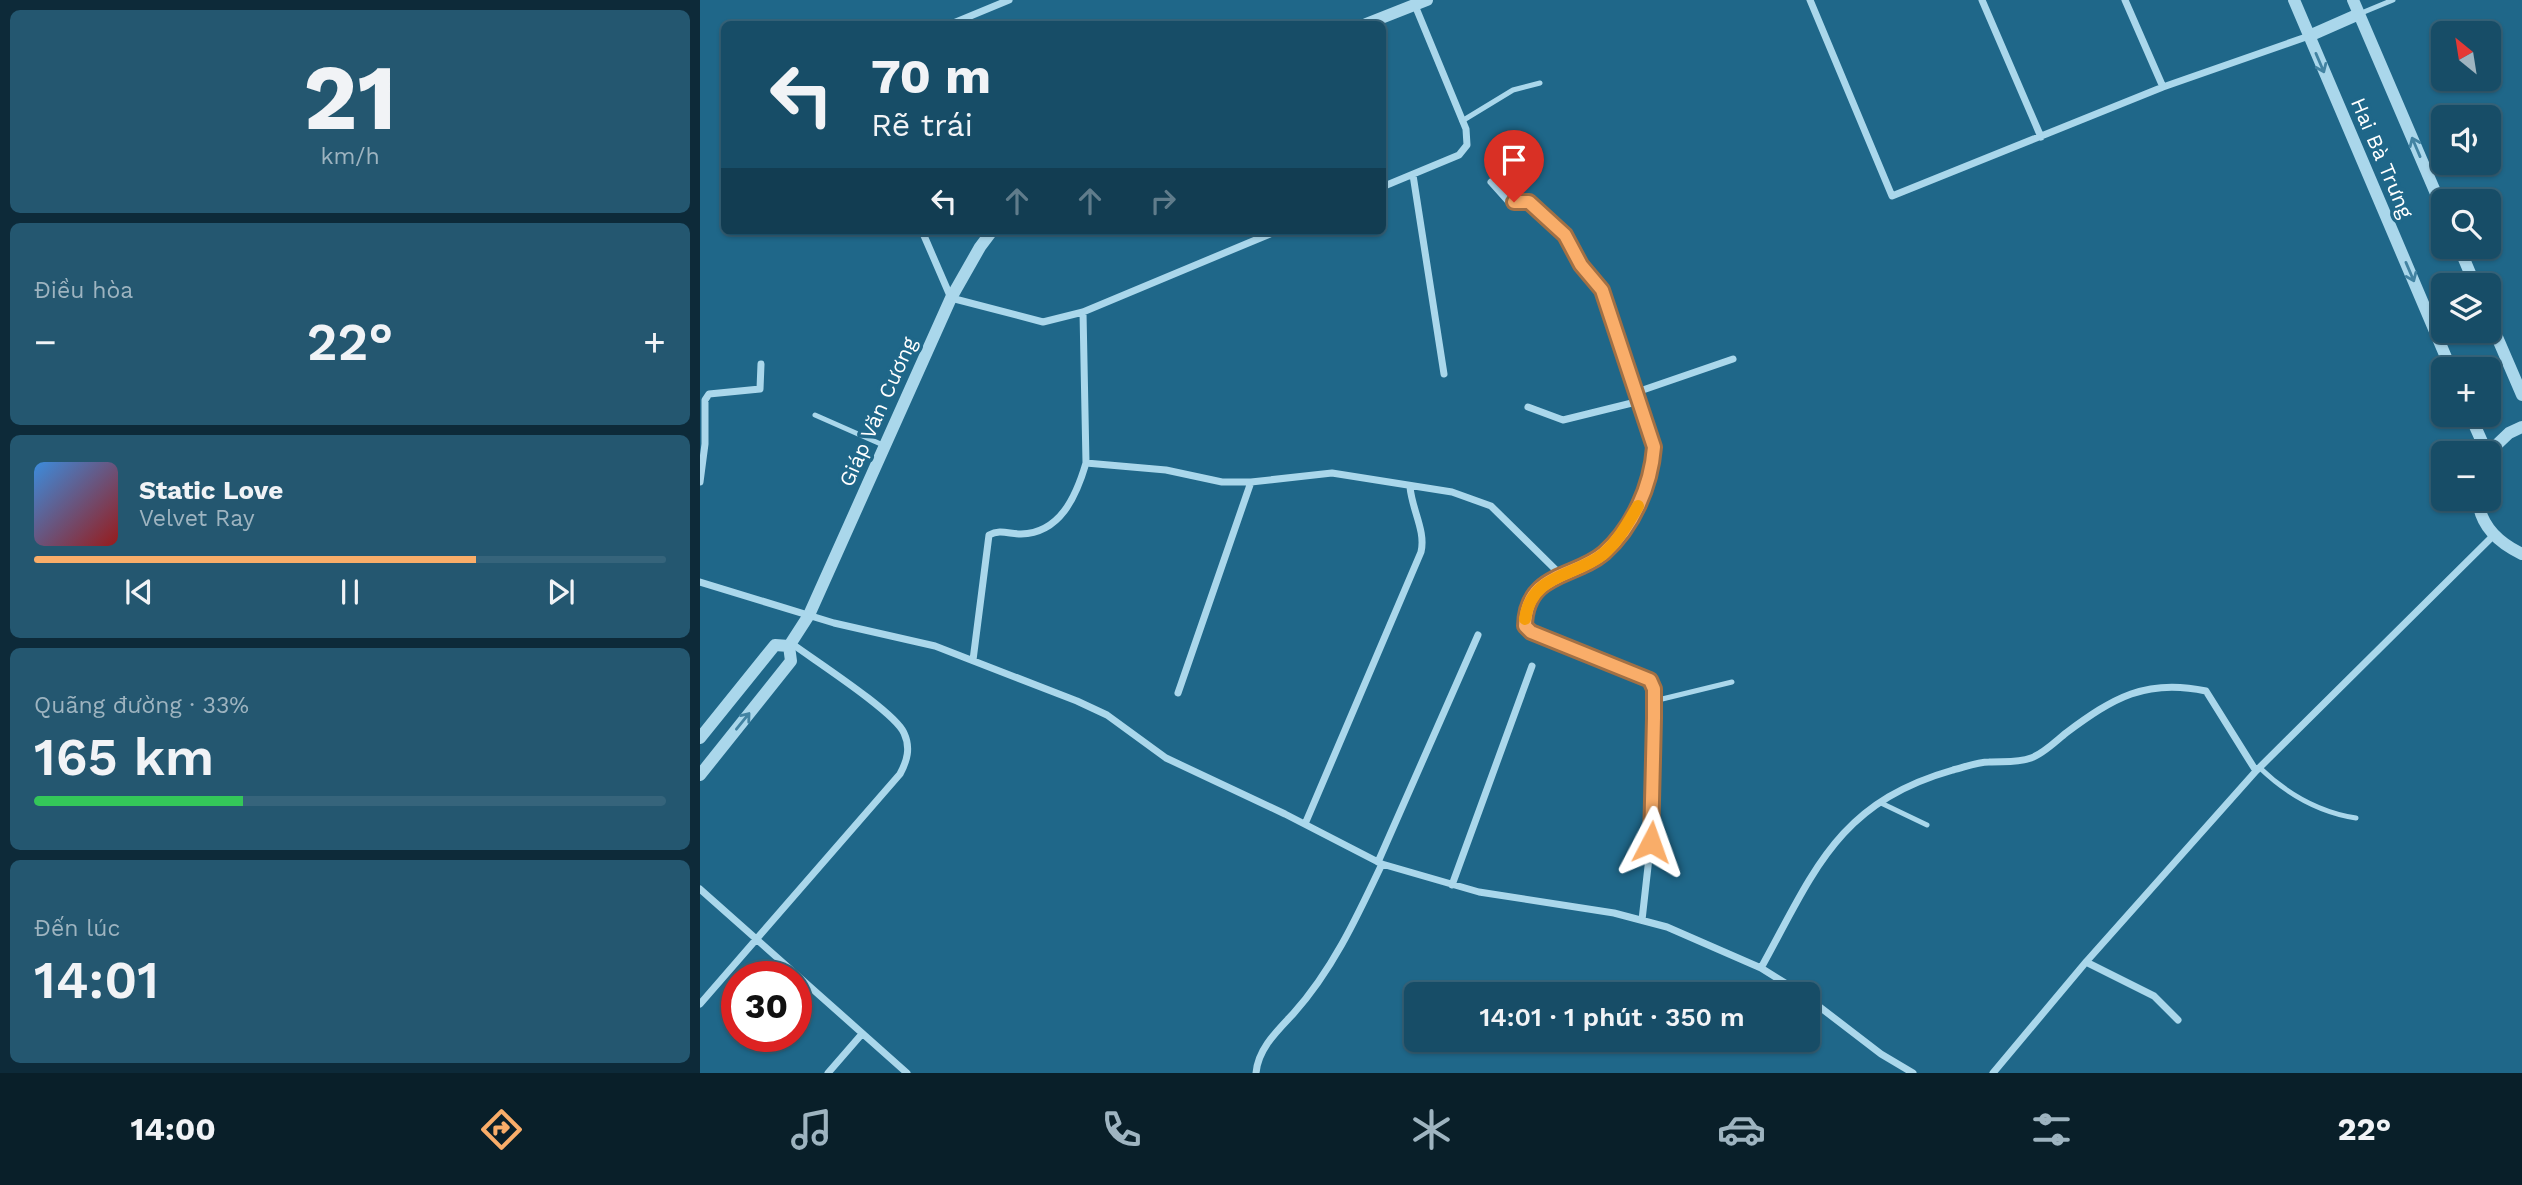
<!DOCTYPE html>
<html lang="vi">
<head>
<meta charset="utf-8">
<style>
  :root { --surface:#174d67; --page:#245770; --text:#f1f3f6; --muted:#9eb4c0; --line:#36647b; --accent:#f9ad69 }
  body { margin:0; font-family:"Work Sans",sans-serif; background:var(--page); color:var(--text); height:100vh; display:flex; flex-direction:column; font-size:26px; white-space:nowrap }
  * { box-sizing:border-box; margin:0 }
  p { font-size:23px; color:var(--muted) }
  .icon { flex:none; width:38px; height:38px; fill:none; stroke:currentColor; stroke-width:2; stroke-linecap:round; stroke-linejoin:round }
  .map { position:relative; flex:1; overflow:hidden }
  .sheet { display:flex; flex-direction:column; gap:10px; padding:10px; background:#0d2a39; width:700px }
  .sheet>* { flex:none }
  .banner { position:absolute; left:21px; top:21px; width:665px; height:214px; border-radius:10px; box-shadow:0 2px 5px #0004,0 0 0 2px var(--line); background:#174d67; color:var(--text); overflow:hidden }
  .needle { width:46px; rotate:330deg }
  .controls { position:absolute; left:1731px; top:21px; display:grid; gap:14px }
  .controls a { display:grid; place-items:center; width:70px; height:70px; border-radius:10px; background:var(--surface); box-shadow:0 2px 5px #0004,0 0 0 2px var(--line); font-size:35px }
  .speed { position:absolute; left:21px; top:961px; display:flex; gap:14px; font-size:35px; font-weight:700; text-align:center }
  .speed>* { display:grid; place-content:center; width:91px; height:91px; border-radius:50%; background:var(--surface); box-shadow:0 2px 5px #0004,0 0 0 2px var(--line); line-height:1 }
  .speed .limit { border:10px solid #d22; background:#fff; color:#111 }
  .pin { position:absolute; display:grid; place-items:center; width:60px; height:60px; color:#fff; margin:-72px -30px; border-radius:50% 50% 50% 0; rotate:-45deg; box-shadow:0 0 7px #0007 }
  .pin .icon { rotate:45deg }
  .me { position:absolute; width:77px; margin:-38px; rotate:4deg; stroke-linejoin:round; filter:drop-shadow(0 0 5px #0008) }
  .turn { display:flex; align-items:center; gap:24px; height:147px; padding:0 35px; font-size:32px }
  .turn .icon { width:91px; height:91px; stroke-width:2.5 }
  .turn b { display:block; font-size:49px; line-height:60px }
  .lanes { display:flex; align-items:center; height:66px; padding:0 35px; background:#0003; justify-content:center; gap:35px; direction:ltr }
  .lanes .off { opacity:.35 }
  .big { font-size:52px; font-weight:600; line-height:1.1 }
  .sheet .tile { flex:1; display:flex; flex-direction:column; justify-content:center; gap:10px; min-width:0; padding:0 24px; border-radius:10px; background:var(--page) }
  .sheet .dial { align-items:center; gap:0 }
  .dial b { font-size:91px; line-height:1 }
  .song { display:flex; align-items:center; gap:21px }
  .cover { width:84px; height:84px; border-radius:10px; background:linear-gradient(135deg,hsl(210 70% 55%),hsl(0 70% 35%)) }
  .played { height:7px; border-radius:4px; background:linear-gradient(90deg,var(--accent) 70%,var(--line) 70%) }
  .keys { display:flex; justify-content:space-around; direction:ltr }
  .heat { display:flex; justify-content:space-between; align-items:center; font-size:38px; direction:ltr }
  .charge { height:10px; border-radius:5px; background:linear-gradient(90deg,#34c759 33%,var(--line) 0) }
  .trip { position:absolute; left:704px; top:982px; width:416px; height:70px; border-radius:10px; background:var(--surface); box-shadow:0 2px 5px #0004,0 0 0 2px var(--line); font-weight:600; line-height:70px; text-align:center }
  .tabs { display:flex; height:112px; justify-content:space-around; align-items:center; background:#091f29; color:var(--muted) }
  .tabs .icon { width:49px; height:49px }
  .tabs .selected { color:var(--accent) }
  .tabs b { font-size:32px; color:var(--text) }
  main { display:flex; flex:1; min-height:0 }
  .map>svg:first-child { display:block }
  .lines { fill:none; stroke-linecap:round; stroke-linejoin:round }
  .service { stroke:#aad7eb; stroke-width:5 }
  .minor { stroke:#aad7eb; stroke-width:7 }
  .tertiary { stroke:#aad7eb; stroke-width:12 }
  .oneway { stroke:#4283a2 }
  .route-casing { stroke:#a27044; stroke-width:18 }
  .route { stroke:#f9ad69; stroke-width:12 }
  .slow { stroke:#f59e0b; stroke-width:12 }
  .labels { text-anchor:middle; stroke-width:7; stroke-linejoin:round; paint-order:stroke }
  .street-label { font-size:21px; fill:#fff; stroke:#1f6789 }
</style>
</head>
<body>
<main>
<section class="sheet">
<div class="tile dial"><b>21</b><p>km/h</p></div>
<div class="tile"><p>Điều hòa</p>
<div class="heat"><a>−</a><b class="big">22°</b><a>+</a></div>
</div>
<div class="tile">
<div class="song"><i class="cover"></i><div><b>Static Love</b><p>Velvet Ray</p></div></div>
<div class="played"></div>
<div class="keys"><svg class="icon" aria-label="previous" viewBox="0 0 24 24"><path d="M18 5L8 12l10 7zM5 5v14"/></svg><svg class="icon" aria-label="pause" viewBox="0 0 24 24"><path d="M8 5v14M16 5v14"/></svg><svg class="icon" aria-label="next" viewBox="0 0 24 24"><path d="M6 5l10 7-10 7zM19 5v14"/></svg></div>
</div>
<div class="tile"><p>Quãng đường · 33%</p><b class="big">165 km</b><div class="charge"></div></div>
<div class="tile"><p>Đến lúc</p><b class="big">14:01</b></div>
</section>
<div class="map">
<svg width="1822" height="1073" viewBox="0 0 1822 1073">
  <rect width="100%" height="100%" fill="#1f6789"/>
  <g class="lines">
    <path class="service" d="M1659 14 1693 0
      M762 121 813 90 840 83
      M115 415 183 445
      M954 701 1032 682
      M1560 768C1587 794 1618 812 1656 818
      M1181 803 1227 825"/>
    <path class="minor" d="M1110 0 1192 196 1463 87 1609 36
      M1282 0 1341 137
      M1425 0 1463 87
      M251 24 309 0
      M713 175 744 374
      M791 182 808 201 829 202 865 235 881 265 902 290 954 447C951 486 933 527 904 553 876 578 826 572 825 626L831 632 940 676 950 680 954 689 951 780 954 813 942 920
      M682 187 759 155 767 145 766 129 714 3
      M222 231 251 298 343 322 383 312 577 231
      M937 392 1033 359
      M828 407 863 420 940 401
      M386 463 466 470 522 482H551L632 473 752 492 791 506 859 573
      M0 482 5 444V400L9 394 60 389 61 364
      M0 582 134 623 235 646 377 701 407 715 466 758 585 814 682 864 779 892 914 913 967 927 1061 968 1103 994
      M273 660 289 535C300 529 309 534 321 534 360 533 376 497 386 463L383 312
      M478 693 551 482
      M605 824 721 552C726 531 712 510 710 487
      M678 862 778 635
      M752 885 832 666
      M0 889 207 1073
      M1386 962 1454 996 1478 1020
      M1061 968C1114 872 1137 803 1253 770 1265 767 1278 762 1289 762 1303 761 1318 763 1331 758 1343 754 1356 741 1366 733 1413 698 1446 678 1506 691L1556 771
      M1108 998 1181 1054 1213 1073
      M0 1004 200 774C207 761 211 748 204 733 195 712 114 660 91 643
      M128 1073 161 1035
      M556 1073C558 1049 577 1031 593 1014 632 971 657 917 682 864
      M1293 1073 1386 962 1556 771 1794 535"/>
    <path class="tertiary" d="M1594 0 1751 369
      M1653 0 1743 210
      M666 24 727 0
      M1609 36 1659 14
      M1759 247 1775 285
      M1788 316 1822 395
      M1770 415 1787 453
      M1788 453 1809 433 1822 427
      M1778 499C1780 526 1799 543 1822 554
      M0 738 75 645 89 646
      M0 775 91 661 89 646 109 615 251 298 280 247 292 231"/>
  </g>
  <defs><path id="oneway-shaft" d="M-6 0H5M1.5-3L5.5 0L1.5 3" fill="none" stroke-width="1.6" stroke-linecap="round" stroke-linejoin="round" transform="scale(1.75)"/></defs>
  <g class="oneway">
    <use href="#oneway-shaft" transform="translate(1620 63) rotate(67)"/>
    <use href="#oneway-shaft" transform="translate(1716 147) rotate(-113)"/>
    <use href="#oneway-shaft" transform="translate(1710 272) rotate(67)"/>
    <use href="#oneway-shaft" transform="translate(43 721) rotate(-51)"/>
  </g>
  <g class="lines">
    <defs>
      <path id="route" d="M814 202H829L865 235 881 265 902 290 954 447C951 486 933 527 904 553 875 578 826 572 825 626L831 632 950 680 954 689V718L951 842"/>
    </defs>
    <use href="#route" class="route-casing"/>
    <use href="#route" class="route"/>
    <path class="slow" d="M825 619C832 574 873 577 902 555 918 542 928 523 938 506"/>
  </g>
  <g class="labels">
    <g class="street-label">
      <text transform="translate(1682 158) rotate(67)" y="7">Hai Bà Trưng</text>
      <text transform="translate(178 412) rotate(-66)" y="7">Giáp Văn Cương</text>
    </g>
  </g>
</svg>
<div class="controls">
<a><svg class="needle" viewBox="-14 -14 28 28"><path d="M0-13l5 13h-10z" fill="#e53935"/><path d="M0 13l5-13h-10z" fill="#9eb4c0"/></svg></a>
<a><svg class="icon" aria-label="sound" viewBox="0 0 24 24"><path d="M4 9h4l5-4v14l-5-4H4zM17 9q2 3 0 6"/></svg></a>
<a><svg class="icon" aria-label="search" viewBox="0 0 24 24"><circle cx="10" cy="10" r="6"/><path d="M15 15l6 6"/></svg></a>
<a><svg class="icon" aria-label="layers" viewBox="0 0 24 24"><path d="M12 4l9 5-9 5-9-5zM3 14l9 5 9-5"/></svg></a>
<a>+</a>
<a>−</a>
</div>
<div class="speed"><div class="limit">30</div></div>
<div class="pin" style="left:814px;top:202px;background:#d93025"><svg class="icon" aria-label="arrive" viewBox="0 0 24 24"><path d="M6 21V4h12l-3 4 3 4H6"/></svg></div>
<svg class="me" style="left:951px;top:842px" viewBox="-20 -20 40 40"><path d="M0-17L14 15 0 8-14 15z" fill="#f9ad69" stroke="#fff" stroke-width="4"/></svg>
<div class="trip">14:01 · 1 phút · 350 m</div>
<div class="banner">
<div class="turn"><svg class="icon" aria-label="left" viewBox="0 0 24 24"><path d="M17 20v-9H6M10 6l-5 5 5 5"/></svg><div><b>70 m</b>Rẽ trái</div></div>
<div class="lanes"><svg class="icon" aria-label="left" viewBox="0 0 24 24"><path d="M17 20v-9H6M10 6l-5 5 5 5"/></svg><svg class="icon off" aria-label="ahead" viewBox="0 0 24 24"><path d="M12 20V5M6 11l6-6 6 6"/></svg><svg class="icon off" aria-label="ahead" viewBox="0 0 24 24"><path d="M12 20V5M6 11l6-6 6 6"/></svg><svg class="icon off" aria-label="right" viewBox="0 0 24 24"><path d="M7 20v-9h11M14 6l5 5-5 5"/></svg></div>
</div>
</div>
</main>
<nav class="tabs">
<b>14:00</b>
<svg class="icon selected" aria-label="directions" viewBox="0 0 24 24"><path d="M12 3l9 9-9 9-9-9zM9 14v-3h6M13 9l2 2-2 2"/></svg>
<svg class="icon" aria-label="music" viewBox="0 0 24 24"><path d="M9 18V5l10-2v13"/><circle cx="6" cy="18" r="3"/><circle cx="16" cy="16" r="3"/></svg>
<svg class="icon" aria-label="phone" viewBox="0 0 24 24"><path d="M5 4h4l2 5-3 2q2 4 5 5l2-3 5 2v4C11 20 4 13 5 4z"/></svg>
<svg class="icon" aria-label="climate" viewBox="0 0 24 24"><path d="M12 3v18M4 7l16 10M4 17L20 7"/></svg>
<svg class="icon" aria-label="car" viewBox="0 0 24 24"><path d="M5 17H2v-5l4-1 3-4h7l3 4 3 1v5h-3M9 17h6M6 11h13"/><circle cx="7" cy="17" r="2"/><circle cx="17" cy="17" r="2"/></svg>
<svg class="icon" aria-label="filters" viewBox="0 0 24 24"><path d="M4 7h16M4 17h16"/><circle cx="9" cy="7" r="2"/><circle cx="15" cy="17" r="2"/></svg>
<b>22°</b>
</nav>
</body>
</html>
